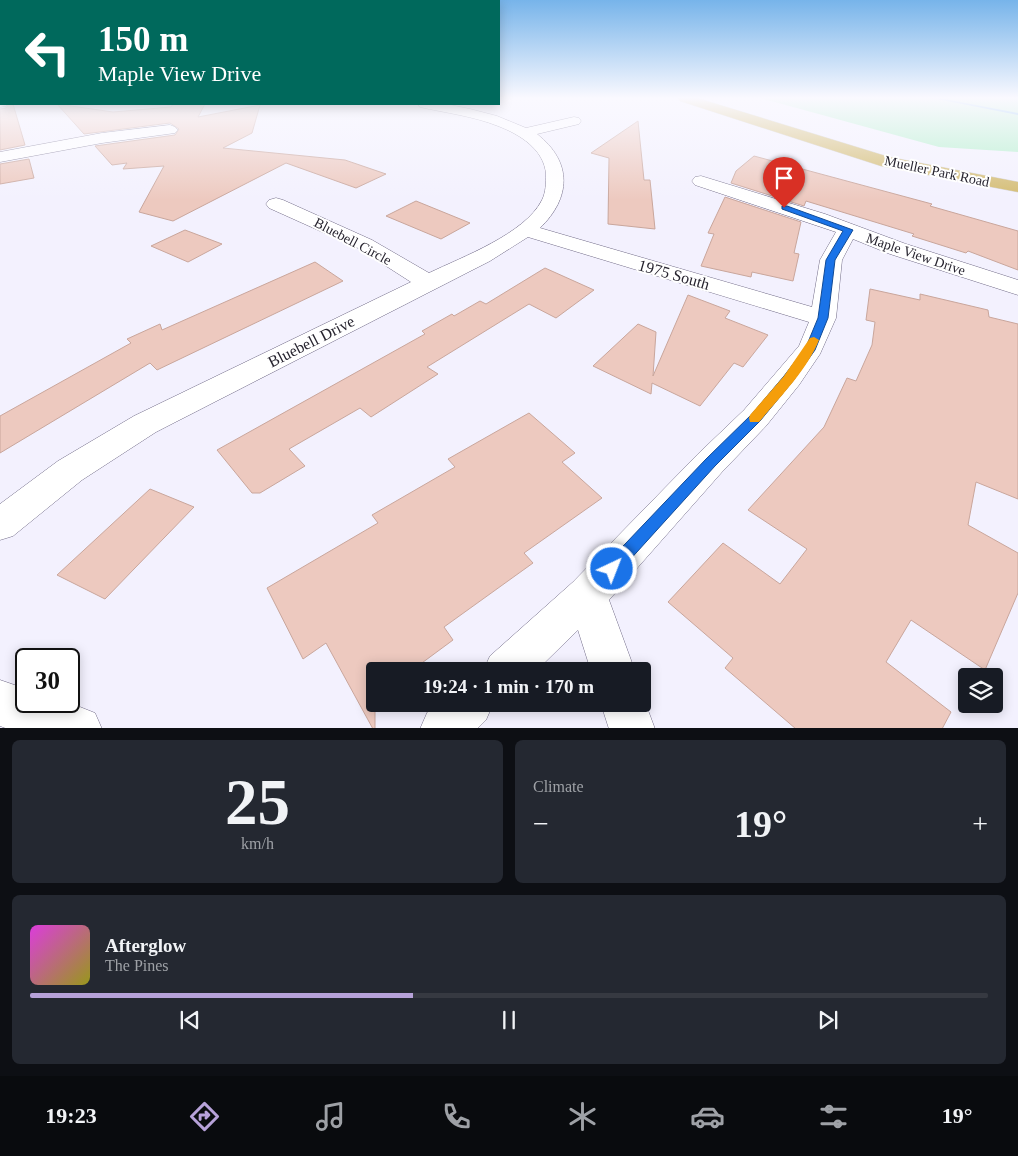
<!DOCTYPE html>
<html lang="en">
<head>
<meta charset="utf-8">
<style>
  :root { --surface:#171b24; --page:#242831; --text:#f1f3f6; --muted:#9ea1a6; --line:#363941; --accent:#b7a2d9 }
  body { margin:0; font-family:"Times New Roman",serif; background:var(--page); color:var(--text); height:100vh; display:flex; flex-direction:column; font-size:19px; white-space:nowrap }
  * { box-sizing:border-box; margin:0 }
  p { font-size:16px; color:var(--muted) }
  .icon { flex:none; width:28px; height:28px; fill:none; stroke:currentColor; stroke-width:2; stroke-linecap:round; stroke-linejoin:round }
  .map { position:relative; height:728px; overflow:hidden }
  .side { display:flex; flex-direction:column; gap:12px; padding:12px; background:#0d0f14; flex:1 }
  .side>* { flex:none }
  .hud { position:absolute; left:0px; top:0px; width:500px; height:105px; box-shadow:0 2px 12px #0003; background:#00695c; color:#fff; overflow:hidden }
  .controls { position:absolute; left:958px; top:668px; display:grid; gap:10px }
  .controls a { display:grid; place-items:center; width:45px; height:45px; border-radius:5px; background:var(--surface); box-shadow:0 2px 12px #0003; font-size:25px }
  .speed { position:absolute; left:15px; top:648px; display:flex; gap:10px; font-size:25px; font-weight:700; text-align:center }
  .speed>* { display:grid; place-content:center; width:65px; height:65px; border-radius:50%; background:var(--surface); box-shadow:0 2px 12px #0003; line-height:1 }
  .speed .limit { border:2px solid #111; border-radius:8px; background:#fff; color:#111 }
  .pin { position:absolute; display:grid; place-items:center; width:42px; height:42px; color:#fff; margin:-51px -21px; border-radius:50% 50% 50% 0; rotate:-45deg; box-shadow:0 0 5px #0007 }
  .pin .icon { rotate:45deg }
  .me { position:absolute; width:55px; margin:-28px; rotate:43deg; stroke-linejoin:round; filter:drop-shadow(0 0 4px #0008) }
  .turn { display:flex; align-items:center; gap:18px; height:105px; padding:0 15px; font-size:22px }
  .turn .icon { width:65px; height:65px; stroke-width:2.5 }
  .turn b { display:block; font-size:35px; line-height:42px }
  .big { font-size:38px; font-weight:600; line-height:1.1 }
  .side .card { flex:1; display:flex; flex-direction:column; justify-content:center; gap:8px; min-width:0; padding:0 18px; border-radius:8px; background:var(--page) }
  .side .dial { align-items:center; gap:0 }
  .dial b { font-size:65px; line-height:1 }
  .song { display:flex; align-items:center; gap:15px }
  .cover { width:60px; height:60px; border-radius:8px; background:linear-gradient(135deg,hsl(300 70% 55%),hsl(60 70% 35%)) }
  .played { height:5px; border-radius:2px; background:linear-gradient(90deg,var(--accent) 40%,var(--line) 40%) }
  .keys { display:flex; justify-content:space-around; direction:ltr }
  .heat { display:flex; justify-content:space-between; align-items:center; font-size:28px; direction:ltr }
  .side .tiles { flex:1; display:grid; gap:12px; grid-template-columns:1fr 1fr }
  .card:last-child { grid-column:span 2 }
  .trip { position:absolute; left:366px; top:662px; width:285px; height:50px; border-radius:5px; background:var(--surface); box-shadow:0 2px 12px #0003; font-weight:600; line-height:50px; text-align:center }
  .dock { display:flex; height:80px; justify-content:space-around; align-items:center; background:#090b0e; color:var(--muted) }
  .dock .icon { width:35px; height:35px }
  .dock .on { color:var(--accent) }
  .dock b { font-size:22px; color:var(--text) }
  .map>svg:first-child { display:block }
  .green { fill:#b3efcc }
  .lines { fill:none; stroke-linecap:round; stroke-linejoin:round }
  .stream { fill:#6fb4ed; fill-rule:evenodd }
  .building { fill:#edc9bf; stroke:#c9a69c }
  .minor-casing { stroke:#726c88; stroke-width:1 }
  .major-casing { stroke:#d4d3d5; stroke-width:1 }
  .minor { fill:#fff; fill-rule:evenodd }
  .major { fill:#d3bb71; fill-rule:evenodd }
  .route { fill:#1a73e8; stroke:#114b97 }
  .slow { fill:#f59e0b }
  .labels { text-anchor:middle; stroke-width:4; stroke-linejoin:round; paint-order:stroke }
  .far-street-label { font-size:14px; fill:#27242f; stroke:#fff }
  .street-label { font-size:16px; fill:#27242f; stroke:#fff }
</style>
</head>
<body>
<div class="map">
<svg width="1018" height="729" viewBox="0 0 1018 729">
  <rect width="100%" height="100%" fill="#f3f1fe"/>
  <path class="green" d="M760 98H1018V152L939 147Z"/>
  <g class="lines">
    <path class="stream" d="M932 98H939L1018 113V115Z"/>
  </g>
  <path class="building" d="M9 104H13L25 145 0 150V109L6 108Z
    M57 104 113 112 171 107 173 104H205L198 117 260 105 252 133 223 148 345 160 386 174 356 188 286 163 173 221 139 212 164 166 123 169 127 163 112 165 95 146 175 135 179 129 170 123 84 134Z
    M638 121 644 180H650L655 229 608 224 609 158 591 153Z
    M754 156 932 204 930 206 1018 231V270L968 251 966 253 912 236 914 234 806 201 804 206 731 183 736 171Z
    M29 159 34 178 0 184V164Z
    M725 197 801 222 794 253 799 254 793 281 752 272 751 277 701 266 714 234 708 233Z
    M416 201 470 223 441 239 386 216Z
    M185 230 222 244 188 262 151 246Z
    M315 262 343 281 157 370 150 363 0 453V416L131 343 127 339 160 324 162 330Z
    M545 268 594 290 556 318 529 304 427 367 438 374 371 417 360 408 289 449 305 466 260 493H252L217 450 425 334 422 331 452 314 454 316 480 301 486 304Z
    M870 289 920 300V294L988 310 989 317 1018 324V499L976 482 968 525 1018 553V593L985 670 911 620 886 662 951 712 942 729H796L725 668 733 658 668 602 723 543 780 584 807 549 748 510 824 427 847 378 856 381 872 345 875 322 866 320Z
    M688 295 730 311 725 318 768 335 743 367 734 363 700 406 652 383 651 394 593 366 638 324 656 332 653 376Z
    M529 413 575 453 562 462 602 498 524 553 533 563 444 627 453 640 411 671H375V729H373L326 643 303 659 267 588 378 523 372 515 455 467 448 459Z
    M150 489 194 507 105 599 57 575Z"/>
  <g class="lines">
    <defs>
      <path id="minor" d="M0 99 1 104H7L6 106 0 107Z
        M418 104H446L470 109 497 116 526 128 574 117 579 118 581 121 579 124 537 134C573 162 571 198 540 228L812 307 820 260 836 232 695 185 692 181 695 177 701 176 825 214 906 244 1018 280V295L890 254 853 239 842 260 836 318 820 354 799 385 766 426 722 472 609 600 635 671H591L578 630 536 671H483L490 656 573 582 698 454 744 410 799 346 809 322 528 237 490 261 156 432 82 480 13 536 0 540V504L58 461 134 416 411 282 358 248 269 208 266 204 269 200 276 198 283 200 372 240 429 273C462 257 525 234 542 200 546 192 546 183 546 174 544 149 519 134 498 126 473 116 446 113 420 107Z
        M170 125 175 127 178 130 175 133 102 143 0 162V152L102 133Z
        M0 680 26 689V701H65L95 713 102 729H8L0 726Z
        M642 694 655 729H609L601 704H642Z
        M436 704H493L486 720 477 729H420L427 713Z"/>
      <path id="major" d="M678 98H697L889 157 1018 182V192L881 166 680 101Z"/>
    </defs>
    <use href="#minor" class="minor-casing"/>
    <use href="#major" class="major-casing"/>
    <use href="#minor" class="minor"/>
    <use href="#major" class="major"/>
  </g>
  <linearGradient id="sky" x2="0" y2="1"><stop stop-color="#77b4ea"/><stop offset="0.49" stop-color="#faf9ff"/><stop offset="1" stop-color="#faf9ff" stop-opacity="0"/></linearGradient>
  <rect width="1018" height="200" fill="url(#sky)"/>
  <path class="route" d="M782 206H787L853 230 835 260 828 318 815 350 793 381 760 421 715 466 617 574 612 576 606 574 604 569 606 564 706 459 751 415 784 376 806 347 818 318 826 260 843 231 782 209Z"/>
  <path class="slow" d="M814 337 819 340C807 370 780 397 759 422H750L749 418 750 415 784 376 810 338Z"/>
  <g class="labels">
    <g class="far-street-label">
      <text transform="translate(937 171) rotate(12)" y="5">Mueller Park Road</text>
      <text transform="translate(353 241) rotate(28)" y="5">Bluebell Circle</text>
      <text transform="translate(916 254) rotate(19)" y="5">Maple View Drive</text>
    </g>
    <g class="street-label">
      <text transform="translate(674 274) rotate(16)" y="6">1975 South</text>
      <text transform="translate(311 341) rotate(-27)" y="6">Bluebell Drive</text>
    </g>
  </g>
</svg>
<div class="controls">
<a><svg class="icon" aria-label="layers" viewBox="0 0 24 24"><path d="M12 4l9 5-9 5-9-5zM3 14l9 5 9-5"/></svg></a>
</div>
<div class="speed"><div class="limit">30</div></div>
<div class="pin" style="left:784px;top:208px;background:#d93025"><svg class="icon" aria-label="arrive" viewBox="0 0 24 24"><path d="M6 21V4h12l-3 4 3 4H6"/></svg></div>
<svg class="me" style="left:612px;top:569px" viewBox="-20 -20 40 40"><circle r="17" fill="#1a73e8" stroke="#fff" stroke-width="3"/><path d="M0-11L8 9 0 5-8 9z" fill="#fff"/></svg>
<div class="trip">19:24 · 1 min · 170 m</div>
<div class="hud">
<div class="turn"><svg class="icon" aria-label="left" viewBox="0 0 24 24"><path d="M17 20v-9H6M10 6l-5 5 5 5"/></svg><div><b>150 m</b>Maple View Drive</div></div>
</div>
</div>
<section class="side">
<div class="tiles">
<div class="card dial"><b>25</b><p>km/h</p></div>
<div class="card"><p>Climate</p>
<div class="heat"><a>−</a><b class="big">19°</b><a>+</a></div>
</div>
<div class="card">
<div class="song"><i class="cover"></i><div><b>Afterglow</b><p>The Pines</p></div></div>
<div class="played"></div>
<div class="keys"><svg class="icon" aria-label="previous" viewBox="0 0 24 24"><path d="M18 5L8 12l10 7zM5 5v14"/></svg><svg class="icon" aria-label="pause" viewBox="0 0 24 24"><path d="M8 5v14M16 5v14"/></svg><svg class="icon" aria-label="next" viewBox="0 0 24 24"><path d="M6 5l10 7-10 7zM19 5v14"/></svg></div>
</div>
</div>
</section>
<nav class="dock">
<b>19:23</b>
<svg class="icon on" aria-label="directions" viewBox="0 0 24 24"><path d="M12 3l9 9-9 9-9-9zM9 14v-3h6M13 9l2 2-2 2"/></svg>
<svg class="icon" aria-label="music" viewBox="0 0 24 24"><path d="M9 18V5l10-2v13"/><circle cx="6" cy="18" r="3"/><circle cx="16" cy="16" r="3"/></svg>
<svg class="icon" aria-label="phone" viewBox="0 0 24 24"><path d="M5 4h4l2 5-3 2q2 4 5 5l2-3 5 2v4C11 20 4 13 5 4z"/></svg>
<svg class="icon" aria-label="climate" viewBox="0 0 24 24"><path d="M12 3v18M4 7l16 10M4 17L20 7"/></svg>
<svg class="icon" aria-label="car" viewBox="0 0 24 24"><path d="M5 17H2v-5l4-1 3-4h7l3 4 3 1v5h-3M9 17h6M6 11h13"/><circle cx="7" cy="17" r="2"/><circle cx="17" cy="17" r="2"/></svg>
<svg class="icon" aria-label="filters" viewBox="0 0 24 24"><path d="M4 7h16M4 17h16"/><circle cx="9" cy="7" r="2"/><circle cx="15" cy="17" r="2"/></svg>
<b>19°</b>
</nav>
</body>
</html>
